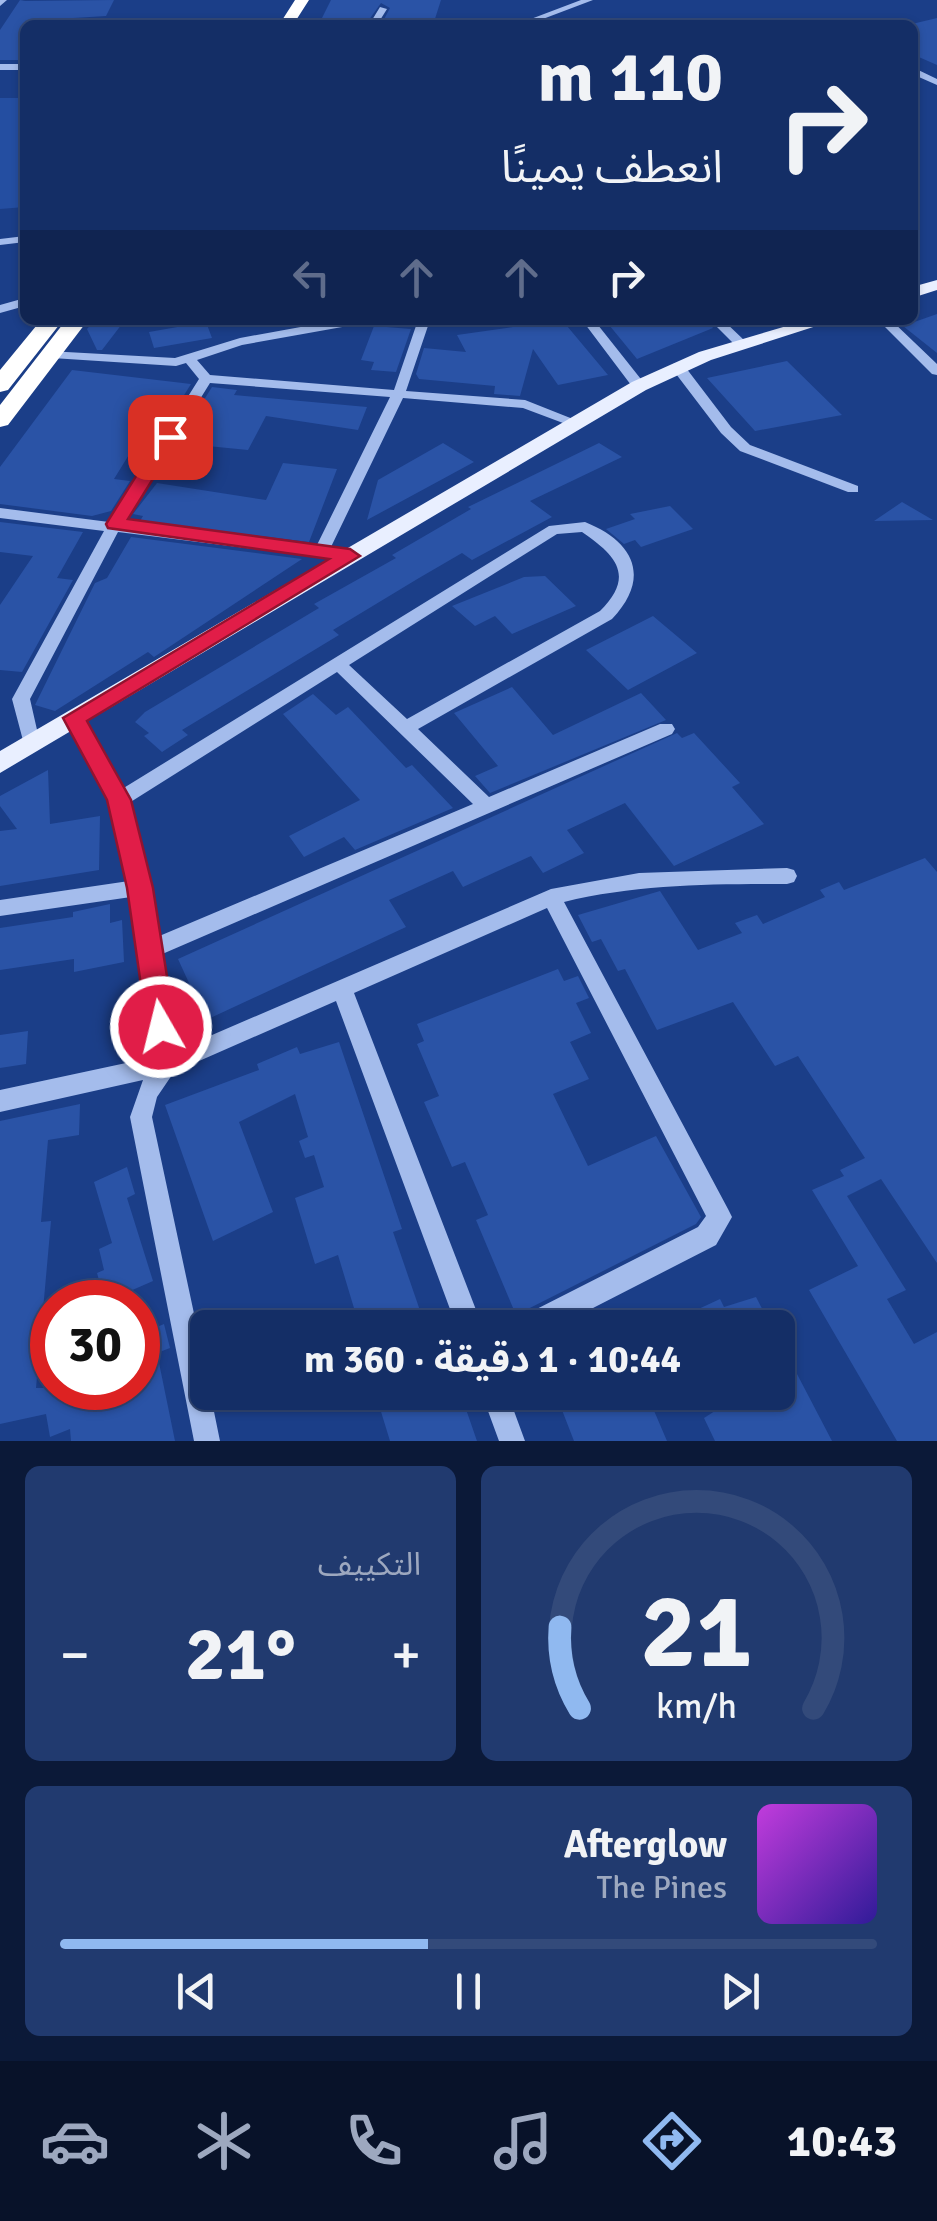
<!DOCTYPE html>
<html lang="ar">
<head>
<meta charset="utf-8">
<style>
  :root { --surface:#142e66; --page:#213a6f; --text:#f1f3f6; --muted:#9da8bf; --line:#334a7a; --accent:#90b9f0 }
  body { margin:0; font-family:Signika,"Noto Sans Arabic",sans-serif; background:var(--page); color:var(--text); direction:rtl; height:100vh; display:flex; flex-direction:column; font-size:38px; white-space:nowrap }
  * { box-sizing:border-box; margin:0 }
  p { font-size:32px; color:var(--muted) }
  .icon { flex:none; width:55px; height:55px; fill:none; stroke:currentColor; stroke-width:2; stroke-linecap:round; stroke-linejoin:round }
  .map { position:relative; height:1441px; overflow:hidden; direction:ltr }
  .details { display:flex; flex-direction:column; gap:25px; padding:25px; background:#0b1938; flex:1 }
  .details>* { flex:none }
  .hud { position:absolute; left:20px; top:20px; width:898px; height:305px; border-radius:15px; box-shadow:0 2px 8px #0004,0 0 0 2px var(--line); direction:rtl; background:#142e66; color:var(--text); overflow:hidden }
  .speed { position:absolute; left:30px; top:1280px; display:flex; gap:20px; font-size:50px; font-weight:700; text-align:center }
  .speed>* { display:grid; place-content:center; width:130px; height:130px; border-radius:50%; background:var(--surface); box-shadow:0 2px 8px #0004,0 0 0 2px var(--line); line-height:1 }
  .speed .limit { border:15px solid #d22; background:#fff; color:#111 }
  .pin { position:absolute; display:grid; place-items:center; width:85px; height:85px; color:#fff; margin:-42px; border-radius:20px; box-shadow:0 5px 15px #0006 }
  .me { position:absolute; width:110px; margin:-55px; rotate:352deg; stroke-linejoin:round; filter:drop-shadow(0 0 8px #0008) }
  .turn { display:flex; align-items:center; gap:35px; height:210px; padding:0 30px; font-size:45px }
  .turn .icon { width:130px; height:130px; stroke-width:2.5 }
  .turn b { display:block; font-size:70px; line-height:85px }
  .lanes { display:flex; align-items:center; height:95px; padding:0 30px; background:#0003; justify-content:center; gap:50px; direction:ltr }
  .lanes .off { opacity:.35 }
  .big { font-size:75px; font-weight:700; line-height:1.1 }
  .details .widget { flex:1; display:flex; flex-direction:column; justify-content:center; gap:15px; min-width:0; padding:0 35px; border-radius:15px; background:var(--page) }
  .details .dial { align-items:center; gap:0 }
  .dial svg { height:260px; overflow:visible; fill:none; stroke:var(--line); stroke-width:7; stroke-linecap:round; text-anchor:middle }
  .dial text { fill:var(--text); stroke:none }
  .song { display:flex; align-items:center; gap:30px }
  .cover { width:120px; height:120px; border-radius:15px; background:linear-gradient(135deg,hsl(290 70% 55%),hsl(250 70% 35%)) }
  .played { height:10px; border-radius:5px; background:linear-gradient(90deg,var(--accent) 45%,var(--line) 45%) }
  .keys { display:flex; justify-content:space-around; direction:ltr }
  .heat { display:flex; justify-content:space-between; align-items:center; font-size:55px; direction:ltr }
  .details .tiles { flex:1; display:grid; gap:25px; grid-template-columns:1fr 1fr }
  .widget:last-child { grid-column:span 2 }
  .trip { position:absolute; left:190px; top:1310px; width:605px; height:100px; border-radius:15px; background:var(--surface); box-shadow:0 2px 8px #0004,0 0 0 2px var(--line); font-weight:700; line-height:100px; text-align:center; direction:rtl }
  .tabs { display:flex; height:160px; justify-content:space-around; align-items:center; background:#081229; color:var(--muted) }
  .tabs .icon { width:70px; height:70px }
  .tabs .selected { color:var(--accent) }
  .tabs b { font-size:45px; color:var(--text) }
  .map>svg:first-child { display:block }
  .green { fill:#244ea1 }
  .building { fill:#2a53a6 }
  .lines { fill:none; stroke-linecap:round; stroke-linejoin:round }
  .minor { fill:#a4bcec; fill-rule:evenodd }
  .major { fill:#e9efff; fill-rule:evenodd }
  .highway { fill:#fff; fill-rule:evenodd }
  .route { fill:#e11d48; stroke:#92132f; stroke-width:2.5 }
</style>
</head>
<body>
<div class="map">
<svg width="937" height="1441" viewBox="0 0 937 1441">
  <rect width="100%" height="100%" fill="#1b3e88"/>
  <path class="green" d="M0 98H25V207L0 209Z"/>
  <path class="building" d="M20 0 25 1 114 0 106 16 25 21V60H0V30Z
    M331 0H441L433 25H381L390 8 381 3 366 24H342L322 18Z
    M937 18V65L912 54V24Z
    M937 314V353L903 326Z
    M95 320H125L102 350H97L87 329Z
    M512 320H562L608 375 558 385 533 349 520 396 494 394 495 386 419 379 416 374 424 348 466 352 457 335 513 327Z
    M605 320H706L713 328 637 359Z
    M206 322 212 338 154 348 149 332Z
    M374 326 411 329 396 372 371 370 374 362 361 360Z
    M787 361 842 415 755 431 707 378Z
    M72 370 191 384 176 408 159 406 114 479 130 481 111 511 92 516 0 504V467Z
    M212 387 237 390 234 395 367 407 358 430 266 416 248 450 177 443Z
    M443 443 474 462 367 520 378 480Z
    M599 443 622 457 530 501 552 517 472 560 462 553 419 578 333 630 339 635 182 730 188 735 162 752 144 736 149 733 135 722 145 712 319 608 314 604 396 558 392 555 471 509 468 507Z
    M283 463 337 469 309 542 140 521 143 516 133 514 157 483 266 500Z
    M902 502 933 520 874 521Z
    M670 506 693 529 641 547 635 540 624 544 606 529 635 519 630 514Z
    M0 522 83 532 57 578 73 580 22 672 0 670V605L33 556 0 552Z
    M131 537 302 559 154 657 148 652 55 711 35 705 95 583 107 578Z
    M545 576 576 606 512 634 495 616 475 626 452 606 524 577Z
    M653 616 697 653 628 690 586 650Z
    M512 687 553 735 641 693 666 720 490 793 475 776 498 766 454 713Z
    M313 694 336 715 348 707 406 768 412 765 453 808 355 850 344 837 304 857 289 836 360 800 283 714Z
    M677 733 682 738 694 733 740 783 732 787 764 824 674 866 625 803 567 830 584 853 543 873 531 856 463 887 453 871 389 900 406 927 206 1020 178 959Z
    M48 770 50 824 100 816 99 870 0 886V831L17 829 0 806V796Z
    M925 858 937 872V1263L881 1179 847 1196 906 1290 887 1299 914 1344 937 1332V1441H897L809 1290 858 1266 812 1190 844 1176 840 1170 865 1158 798 1056 775 1066 733 1002 657 1030 625 969 618 971 601 939 592 942 578 915 660 891 698 950 742 933 735 923 757 915 763 924 825 897 820 890 839 882 844 890Z
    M110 904V923L122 920 124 962 74 972V959L0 970V928L73 917V912Z
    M558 969 564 981 578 976 589 998 576 1003 591 1033 570 1042 589 1079 553 1094 588 1166 656 1136 701 1217 696 1224 516 1315 476 1220 488 1215 465 1162 452 1167 424 1102 439 1096 417 1044 424 1041 417 1024Z
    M28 1031 26 1064 0 1068V1035Z
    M339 1042 402 1229 393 1232 426 1328H360L338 1255 315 1264 295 1198 324 1187 314 1155 305 1158 299 1141 308 1137 295 1094 239 1122 273 1212 213 1241 165 1105 259 1070 257 1064 297 1047 300 1054Z
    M80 1104 79 1135 48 1140 41 1222 51 1221 36 1388H138V1335L164 1324 170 1348 157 1353 175 1441H71L70 1429 50 1437 46 1414 0 1424V1121Z
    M127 1167 135 1194 127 1198 153 1281 105 1302 97 1273 104 1270 99 1249 112 1243 94 1182Z
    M756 1297 772 1328H699L692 1312 720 1299 724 1307Z
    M797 1374 832 1441H715L704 1418 729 1402 725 1392H778V1383Z
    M375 1392H460L477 1441H390Z
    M555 1392H646L667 1441H574Z"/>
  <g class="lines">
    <path class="minor" d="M0 0H7L0 6Z
      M581 0H593L527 25H515Z
      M380 7 387 9 377 25H369Z
      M52 20H277L281 23 49 25Z
      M288 20 335 22 339 25H285Z
      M0 64H25V70H0Z
      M912 67 937 79V85L912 74Z
      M25 236V242L0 245V239Z
      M25 298V306L0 313V305Z
      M339 320H365L359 324 242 345 197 360 210 375 394 390 418 320H430L406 391 525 400 583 423 581 426H571L523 408 403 398 330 549 355 552 358 556 355 560 350 561 118 532 30 699 40 743 37 748H25L12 699 104 531 0 518V508L109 522 199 379 186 363 176 366 52 358 46 354 48 351 175 358 240 338ZM210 383 390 397 316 547 123 523Z
      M582 320H594L644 383V389H634Z
      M710 320H723L745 341V347H737Z
      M878 320H891L937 364V375L932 374Z
      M678 363 683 364 731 427 750 445 858 486V492H848L740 451 721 433 673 370V364Z
      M585 522C635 542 651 578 612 619L418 729 489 797 660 724H672L675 729 672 734 160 955 175 1051 551 889 639 873 787 868 794 870 797 876 794 882 787 884C712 884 637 884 564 902L728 1209 732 1217 716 1245 554 1328H513L517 1319 698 1227 706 1216 547 908 354 993 483 1328H457L336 1001 174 1072 157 1097 152 1117 208 1379V1392H210L220 1441H194L130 1117 143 1080 0 1112V1090L154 1057 131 897 0 916V900L129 881 110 800 65 718 74 712 80 713 122 789 549 526ZM582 532C617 556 635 576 600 611L407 719 349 665 557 534ZM337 672 473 804 157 937 150 888 129 803Z
      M481 1392H507L525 1441H499Z"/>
    <path class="major" d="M937 280V290L912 298V287Z
      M807 320H835L711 360 646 390 0 773V751L632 382 699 352Z"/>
    <path class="highway" d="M295 0H309L293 25H279Z
      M41 320H63L8 390 0 392V370Z
      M66 320H88L8 425 0 427V405Z"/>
  </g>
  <path class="route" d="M170 431 179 437 128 519 350 549 360 556 87 721 131 800 153 888 175 1027 171 1036 161 1040 151 1036 147 1027 127 888 107 800 63 718 329 559 108 528 106 524 163 433Z"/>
</svg>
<div class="speed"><div class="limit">30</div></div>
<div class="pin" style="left:170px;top:437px;background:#d93025"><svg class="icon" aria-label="arrive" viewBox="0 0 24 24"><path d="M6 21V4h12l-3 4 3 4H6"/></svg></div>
<svg class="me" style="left:161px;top:1027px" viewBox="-20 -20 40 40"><circle r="17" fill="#e11d48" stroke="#fff" stroke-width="3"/><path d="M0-11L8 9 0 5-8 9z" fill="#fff"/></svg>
<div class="trip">10:44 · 1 دقيقة · 360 m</div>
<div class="hud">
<div class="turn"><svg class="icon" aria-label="right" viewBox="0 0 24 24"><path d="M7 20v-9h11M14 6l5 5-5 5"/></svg><div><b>110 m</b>انعطف يمينًا</div></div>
<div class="lanes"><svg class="icon off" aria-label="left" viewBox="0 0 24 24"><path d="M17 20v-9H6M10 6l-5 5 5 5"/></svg><svg class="icon off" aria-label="ahead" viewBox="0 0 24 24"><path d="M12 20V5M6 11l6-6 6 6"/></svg><svg class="icon off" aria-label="ahead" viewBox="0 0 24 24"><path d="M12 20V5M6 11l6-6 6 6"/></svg><svg class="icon" aria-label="right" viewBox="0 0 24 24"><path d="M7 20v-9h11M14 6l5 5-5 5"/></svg></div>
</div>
</div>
<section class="details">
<div class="tiles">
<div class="widget dial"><svg viewBox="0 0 100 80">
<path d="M14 69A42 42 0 1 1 86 69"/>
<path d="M14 69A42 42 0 0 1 8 44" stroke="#90b9f0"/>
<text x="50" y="56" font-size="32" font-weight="700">21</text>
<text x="50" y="72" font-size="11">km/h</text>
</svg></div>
<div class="widget"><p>التكييف</p>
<div class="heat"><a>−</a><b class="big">21°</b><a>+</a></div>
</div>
<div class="widget">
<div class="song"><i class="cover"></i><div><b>Afterglow</b><p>The Pines</p></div></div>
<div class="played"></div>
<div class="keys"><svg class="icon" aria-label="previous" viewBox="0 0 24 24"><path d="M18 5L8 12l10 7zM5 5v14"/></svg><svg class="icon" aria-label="pause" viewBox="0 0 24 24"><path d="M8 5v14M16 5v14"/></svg><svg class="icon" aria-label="next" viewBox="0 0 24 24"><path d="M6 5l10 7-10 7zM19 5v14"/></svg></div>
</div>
</div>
</section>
<nav class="tabs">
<b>10:43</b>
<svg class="icon selected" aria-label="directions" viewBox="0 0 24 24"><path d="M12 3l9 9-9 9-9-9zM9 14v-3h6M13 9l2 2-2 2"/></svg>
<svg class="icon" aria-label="music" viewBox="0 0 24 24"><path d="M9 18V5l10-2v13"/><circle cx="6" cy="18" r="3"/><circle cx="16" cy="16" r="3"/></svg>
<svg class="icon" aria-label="phone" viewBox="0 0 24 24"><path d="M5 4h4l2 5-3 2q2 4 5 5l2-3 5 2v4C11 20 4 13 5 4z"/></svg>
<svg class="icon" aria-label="climate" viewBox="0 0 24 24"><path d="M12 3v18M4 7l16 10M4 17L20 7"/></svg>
<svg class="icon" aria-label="car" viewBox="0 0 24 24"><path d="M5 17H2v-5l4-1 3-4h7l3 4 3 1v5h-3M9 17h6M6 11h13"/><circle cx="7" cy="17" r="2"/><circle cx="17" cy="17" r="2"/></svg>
</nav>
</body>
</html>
